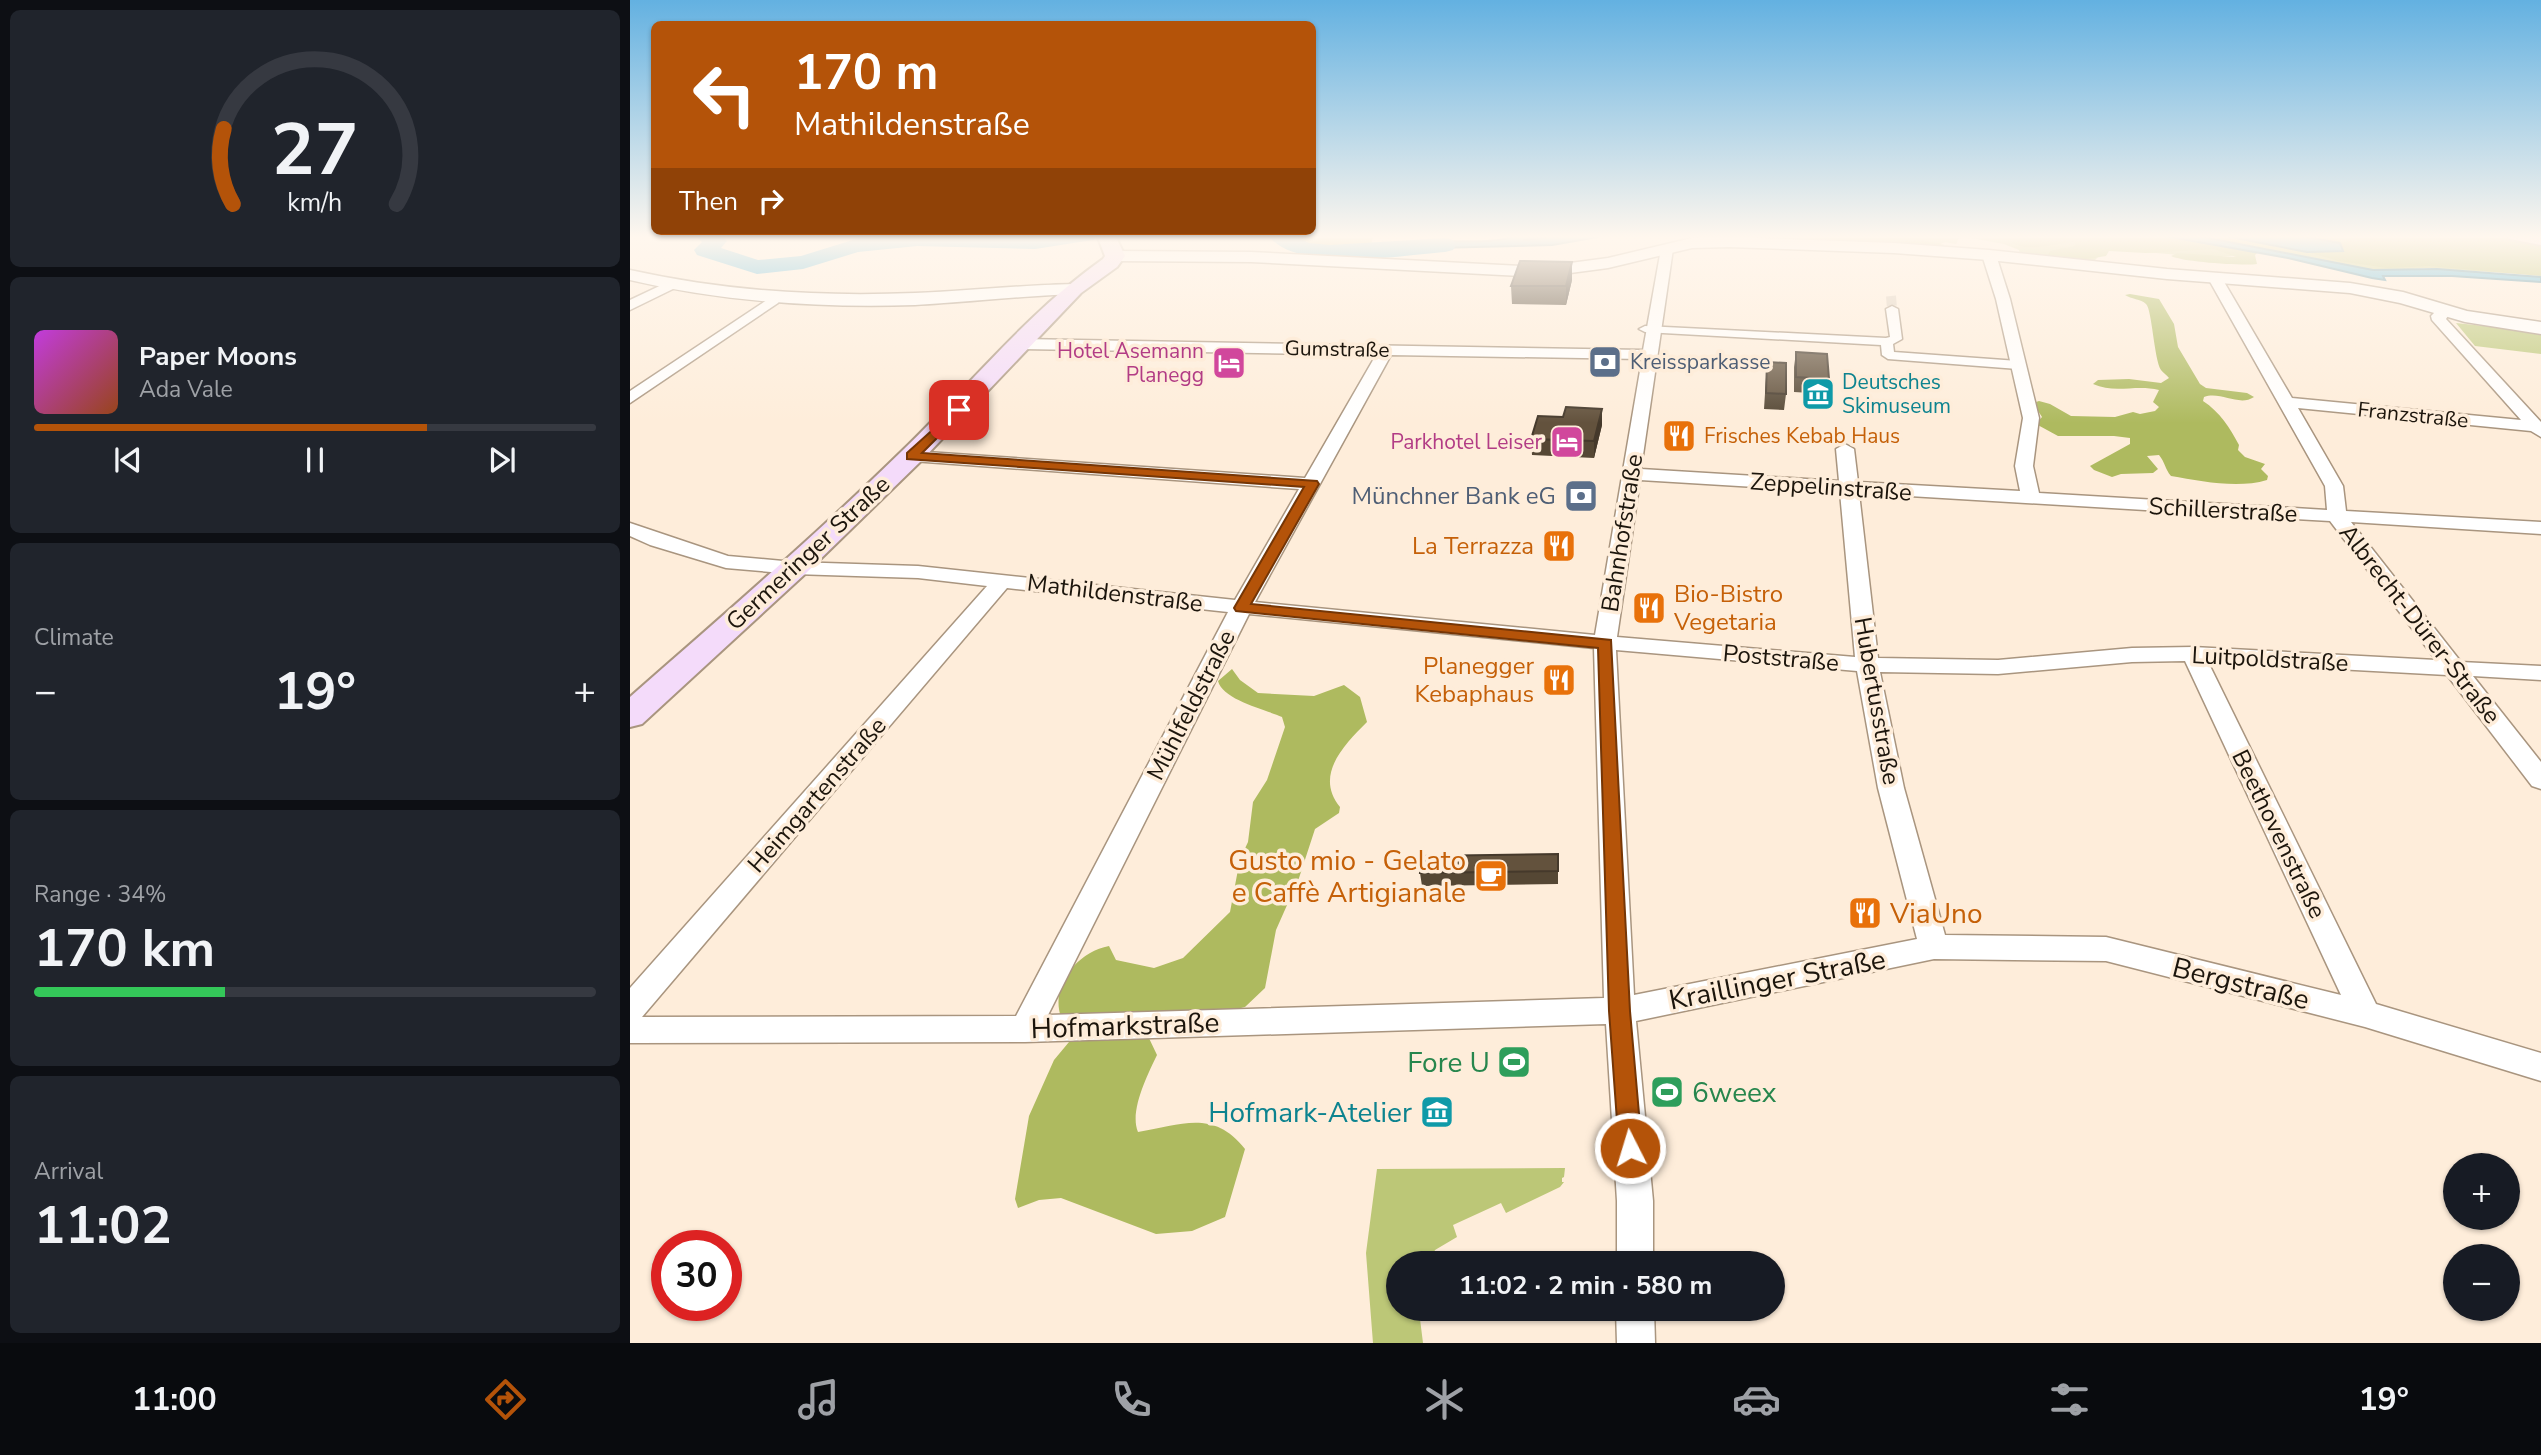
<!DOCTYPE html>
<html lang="en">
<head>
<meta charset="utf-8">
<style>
  :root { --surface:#171b24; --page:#20242c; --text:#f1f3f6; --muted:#9ea1a6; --line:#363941; --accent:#b45309 }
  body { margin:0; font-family:"Nunito Sans",sans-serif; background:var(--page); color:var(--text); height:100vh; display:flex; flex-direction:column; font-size:26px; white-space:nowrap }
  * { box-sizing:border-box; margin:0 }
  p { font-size:23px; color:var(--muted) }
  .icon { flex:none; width:38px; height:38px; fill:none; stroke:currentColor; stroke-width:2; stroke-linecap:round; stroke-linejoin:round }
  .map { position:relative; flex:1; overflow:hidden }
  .sheet { display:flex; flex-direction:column; gap:10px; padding:10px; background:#0d0f14; width:630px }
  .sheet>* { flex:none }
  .banner { position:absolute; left:21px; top:21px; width:665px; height:214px; border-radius:10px; box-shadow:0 2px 5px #0004; background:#b45309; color:#fff; overflow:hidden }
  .controls { position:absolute; left:1813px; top:1153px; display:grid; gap:14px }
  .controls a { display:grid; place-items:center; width:77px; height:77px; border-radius:50%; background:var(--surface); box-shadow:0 2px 5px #0004; font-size:35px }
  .speed { position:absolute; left:21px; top:1230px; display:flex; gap:14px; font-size:35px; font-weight:700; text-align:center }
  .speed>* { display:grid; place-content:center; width:91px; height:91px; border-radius:50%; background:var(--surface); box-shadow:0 2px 5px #0004; line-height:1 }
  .speed .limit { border:10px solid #d22; background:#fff; color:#111 }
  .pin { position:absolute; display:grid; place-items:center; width:60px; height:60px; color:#fff; margin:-30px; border-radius:14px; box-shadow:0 4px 10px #0006 }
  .me { position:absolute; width:77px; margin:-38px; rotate:355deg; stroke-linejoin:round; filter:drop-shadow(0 0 5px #0008) }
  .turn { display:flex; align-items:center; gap:24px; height:147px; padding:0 28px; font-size:32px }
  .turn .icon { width:91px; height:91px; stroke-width:2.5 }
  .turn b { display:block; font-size:49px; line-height:60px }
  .then { display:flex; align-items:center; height:66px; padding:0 28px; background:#0003; gap:14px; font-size:26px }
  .big { font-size:52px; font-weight:700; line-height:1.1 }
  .sheet .card { flex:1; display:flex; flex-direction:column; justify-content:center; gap:10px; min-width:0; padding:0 24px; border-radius:10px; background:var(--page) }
  .sheet .dial { align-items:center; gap:0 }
  .dial svg { height:182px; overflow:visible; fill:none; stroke:var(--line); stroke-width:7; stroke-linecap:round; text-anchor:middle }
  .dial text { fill:var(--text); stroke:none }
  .song { display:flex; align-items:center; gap:21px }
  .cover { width:84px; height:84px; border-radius:10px; background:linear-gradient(135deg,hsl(290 70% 55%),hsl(20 70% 35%)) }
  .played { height:7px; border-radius:4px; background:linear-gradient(90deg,var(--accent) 70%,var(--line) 70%) }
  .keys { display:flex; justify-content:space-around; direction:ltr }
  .heat { display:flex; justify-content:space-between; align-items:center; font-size:38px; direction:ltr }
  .charge { height:10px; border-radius:5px; background:linear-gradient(90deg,#34c759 34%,var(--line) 0) }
  .trip { position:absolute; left:756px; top:1251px; width:399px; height:70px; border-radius:35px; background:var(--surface); box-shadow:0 2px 5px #0004; font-weight:700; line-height:70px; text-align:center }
  .tabs { display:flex; height:112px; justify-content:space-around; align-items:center; background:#090b0e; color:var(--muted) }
  .tabs .icon { width:49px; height:49px }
  .tabs .current { color:var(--accent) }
  .tabs b { font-size:32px; color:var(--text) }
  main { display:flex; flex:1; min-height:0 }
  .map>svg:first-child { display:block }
  .green { fill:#bcc777 }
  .forest { fill:#aeba5f }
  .water { fill:#3cacd7; stroke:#327f9a; stroke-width:2 }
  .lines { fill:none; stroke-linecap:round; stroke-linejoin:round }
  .river { fill:#3cacd7; fill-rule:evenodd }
  .pedestrian-tunnel { stroke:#dccdbb; stroke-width:10; stroke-dasharray:10 5; stroke-linecap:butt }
  .pedestrian-casing { stroke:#a9957f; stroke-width:3 }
  .minor-casing { stroke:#a9957f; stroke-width:3 }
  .tertiary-casing { stroke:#a9957f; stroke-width:3 }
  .secondary-casing { stroke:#a9957f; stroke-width:4 }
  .pedestrian { fill:#fff; fill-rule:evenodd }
  .minor { fill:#fff; fill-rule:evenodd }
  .tertiary { fill:#fff; fill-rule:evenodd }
  .secondary { fill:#f4dbfa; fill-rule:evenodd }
  .wall { fill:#554734 }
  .shaded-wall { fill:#45392b }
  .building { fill:#63523d; stroke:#45392b; stroke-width:2 }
  .route { fill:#b45309; stroke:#753606; stroke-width:2 }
  .labels { text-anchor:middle; stroke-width:7; stroke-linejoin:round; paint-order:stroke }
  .far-street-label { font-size:21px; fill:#1c150c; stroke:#feedda }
  .far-hotel-label { font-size:21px; fill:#b23c85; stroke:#feedda; text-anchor:end }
  .far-service-label { font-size:21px; fill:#4e5e75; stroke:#feedda; text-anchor:start }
  .far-culture-label { font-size:21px; fill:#0d838f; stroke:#feedda; text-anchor:start }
  .far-food-label { font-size:21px; fill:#c56008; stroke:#feedda; text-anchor:start }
  .street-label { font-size:24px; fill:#1c150c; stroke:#feedda }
  .service-label { font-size:24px; fill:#4e5e75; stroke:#feedda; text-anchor:end }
  .food-label { font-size:24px; fill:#c56008; stroke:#feedda; text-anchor:end }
  .near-food-label { font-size:28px; fill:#c56008; stroke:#feedda; text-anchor:end }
  .near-street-label { font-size:28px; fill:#1c150c; stroke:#feedda }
  .near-leisure-label { font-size:28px; fill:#27864d; stroke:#feedda; text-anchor:end }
  .near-culture-label { font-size:28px; fill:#0d838f; stroke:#feedda; text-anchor:end }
</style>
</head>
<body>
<main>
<section class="sheet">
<div class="card dial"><svg viewBox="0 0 100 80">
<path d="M14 69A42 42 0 1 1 86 69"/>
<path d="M14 69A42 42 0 0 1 10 36" stroke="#b45309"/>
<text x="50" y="56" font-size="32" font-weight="700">27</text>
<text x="50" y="72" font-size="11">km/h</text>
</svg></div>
<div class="card">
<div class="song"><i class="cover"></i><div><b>Paper Moons</b><p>Ada Vale</p></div></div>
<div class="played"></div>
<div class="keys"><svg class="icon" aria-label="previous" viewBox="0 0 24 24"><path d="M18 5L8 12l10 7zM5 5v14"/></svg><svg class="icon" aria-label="pause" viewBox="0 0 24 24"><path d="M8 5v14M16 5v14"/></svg><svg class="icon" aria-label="next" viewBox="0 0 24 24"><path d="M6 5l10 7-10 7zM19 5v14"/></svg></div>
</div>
<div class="card"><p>Climate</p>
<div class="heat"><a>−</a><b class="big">19°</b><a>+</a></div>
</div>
<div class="card"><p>Range · 34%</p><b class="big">170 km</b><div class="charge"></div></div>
<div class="card"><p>Arrival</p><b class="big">11:02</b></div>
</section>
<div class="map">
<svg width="1911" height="1343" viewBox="0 0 1911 1343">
  <rect width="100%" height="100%" fill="#feedda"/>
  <path class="green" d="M295 235H440L401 241 291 238Z
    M656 235H743L741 248C714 249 686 248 659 241Z
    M1099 235H1858L1911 243V275L1793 268 1753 272 1632 250 1601 256H1563L1476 249 1463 262 1390 255 1389 250 1374 244 1330 236 1326 244 1315 242 1306 246Z
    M1826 323 1911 332V354L1845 346Z
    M935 1168 934 1177 932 1178V1182H934L930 1187 876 1213 871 1203 823 1225 827 1237 805 1250 800 1263 768 1264V1309H793L790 1319 793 1343H743L736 1253 747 1169Z"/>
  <path class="forest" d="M1149 235 1276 236 1315 245 1153 240Z
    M1479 235H1529L1628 252 1625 255 1627 264C1614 266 1552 262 1541 256L1547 253 1606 257 1584 249 1516 253 1479 251 1476 256C1451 260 1444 263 1418 255L1420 251 1444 246 1446 243 1443 242C1423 243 1399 254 1381 242L1383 239Z
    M1714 235H1855L1911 243V276L1799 266 1757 268 1709 261 1677 252 1712 251 1710 243 1721 240Z
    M1500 294 1529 299 1544 324 1548 347 1570 384 1576 388 1617 393 1624 397C1609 407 1591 391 1574 397L1573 401C1590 412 1600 428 1609 445L1608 450 1615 457 1635 464 1631 469 1638 476 1637 480C1607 489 1571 481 1541 476 1535 469 1535 462 1529 455L1517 456 1528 469 1523 473 1491 474 1482 477 1464 470 1460 466 1500 444V438L1484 436H1428L1406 424 1412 417 1403 403 1409 401 1420 404 1441 416 1485 417 1503 412 1510 414 1525 411 1529 407 1523 402 1529 390C1506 384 1485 394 1463 384L1468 380 1499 379 1531 383 1539 378C1537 375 1533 373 1531 370 1524 359 1522 309 1516 304 1511 299 1501 299 1495 295Z
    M602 669 610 680 628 693 684 696 714 685 730 697 737 722C714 745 684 775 710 807L709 813 685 829 669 878 646 930 635 988 615 1007 603 1010 431 1017C420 986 447 952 479 946L486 960 524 968 553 958 600 912 610 859 618 842 623 802 637 780 655 727 652 717C634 709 593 700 588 681Z
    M517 1034 527 1055C518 1074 499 1111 508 1132 552 1125 583 1109 615 1149L595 1217 562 1231 526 1234 431 1198 409 1200 388 1208 385 1199 399 1116 424 1060 439 1042 451 1038Z"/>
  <path class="water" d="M890 235H920L893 240 940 235H979L922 245 764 249C803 233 850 249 890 235Z
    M1529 235H1563L1743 270 1807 269 1911 277V282L1822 276H1753L1755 280 1742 278 1658 258Z
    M1590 235H1666L1710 243 1713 251 1677 252Z"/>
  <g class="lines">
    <path class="river" d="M65 235H91L97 241 91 248 128 260 171 256 226 239 272 235H467L464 240 456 241 405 249 287 246 228 252 173 269 127 274 67 255 64 250 72 242Z
      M638 235H662L679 243 700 245 815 238 823 240 826 245 823 250 815 252C773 255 666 274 638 235Z"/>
    <path class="pedestrian-tunnel" d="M1261 296 1262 309"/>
    <defs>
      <path id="pedestrian" d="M1262 306 1268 309 1272 339 1263 344 1264 352 1388 361 1394 365 1388 369 1258 359 1252 355 1251 345 1015 332 1009 329 1015 326 1256 338 1260 337 1256 309Z"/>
      <path id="minor" d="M1037 245 1043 249 1011 469 1209 481 1206 449 1215 444 1224 449 1228 482 1390 491 1385 466 1393 418 1366 299 1352 255 1359 251 1366 255 1380 299 1409 418 1403 466 1409 493 1697 510 1695 486 1578 278 1580 275H1590L1662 398 1891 420 1802 320 1801 316 1809 308H1819L1821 311 1816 319 1911 422V437L1901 431 1668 408 1713 486 1716 511 1911 522V534L1721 522 1831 662 1911 666V680L1843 676 1911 762V789L1902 786 1817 675 1578 662 1746 1004 1911 1053V1081L1735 1027 1476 961 1304 959 1006 1021 1023 1201V1264H987V1201L976 1024 395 1042 0 1043V988L357 586 288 578 164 574 96 568 20 545 0 536V523L98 556 164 562 288 566 605 600 669 489 282 461 273 456 282 451 675 478 746 355 392 349 384 344 392 339 1013 350 1031 249ZM761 355 1012 359 965 635 625 602ZM1010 480 1210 492 1225 657 987 637ZM1229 493 1700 521 1806 660 1563 647 1502 648 1368 660 1248 658ZM377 588 598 612 386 1016 12 1017ZM619 614 964 648 974 998 418 1015ZM986 650 1227 671 1248 788 1287 939 1004 995ZM1555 661 1711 995 1476 937 1315 935 1274 788 1250 672 1368 674 1502 662Z
        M40 281 45 282V288L0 310V300Z
        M143 296 150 300 148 303 0 403V391Z
        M986 1309H1024L1025 1343H987Z"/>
      <path id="tertiary" d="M1099 237 1264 243 1359 250 1537 269 1720 283 1773 292 1837 311 1911 322V334L1835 322 1770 303 1720 293 1537 279 1359 260 1264 253 1099 247 1062 248 978 268 910 277 621 262 485 261 476 256 485 251 621 252 910 267 978 258 1062 238Z
        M0 270C94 291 189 297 285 293 338 291 391 285 444 284L453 289 444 294C391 296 338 302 285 305 188 308 94 302 0 280Z"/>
      <path id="secondary" d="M467 235H485L495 256 487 267 451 293 291 461 175 574 12 724 0 727V697C92 616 185 536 273 450 339 386 398 312 473 259L475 256Z
        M1878 235H1911V245L1880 239Z"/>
    </defs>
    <use href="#pedestrian" class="pedestrian-casing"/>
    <use href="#minor" class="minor-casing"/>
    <use href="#tertiary" class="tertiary-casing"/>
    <use href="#secondary" class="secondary-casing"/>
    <use href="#pedestrian" class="pedestrian"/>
    <use href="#minor" class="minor"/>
    <use href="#tertiary" class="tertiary"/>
    <use href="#secondary" class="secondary"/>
  </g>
  <path class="wall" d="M942 262V280L936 305 882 304 881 286Z
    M1166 352 1199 379 1197 394 1164 392V367Z
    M1137 362 1156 394 1154 410 1134 409Z
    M972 425 964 458 902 455 901 439Z
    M928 854V884L792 886 790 873Z"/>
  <path class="shaded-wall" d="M942 262V280L936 305V286Z
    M972 409V425L964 458V441Z"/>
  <path class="building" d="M890 261 942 262 936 286H881Z
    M1166 352 1197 354 1199 379 1166 377Z
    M1137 362 1156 363V394L1136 393Z
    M936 407 972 409 964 441 901 439 908 416 933 417Z
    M928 854V871L790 873 792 856Z"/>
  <linearGradient id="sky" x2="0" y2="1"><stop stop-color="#63b1e1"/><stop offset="0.56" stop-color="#fff7ee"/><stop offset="1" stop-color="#fff7ee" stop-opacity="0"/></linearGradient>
  <rect width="1911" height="423" fill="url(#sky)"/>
  <path class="route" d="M329 406 333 407V412L292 453 687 481 689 484 621 604 981 640 1000 1011 1012 1148 1009 1156 1000 1159 992 1156 989 1148 979 1011 968 648 606 611 604 608 674 487 277 459V453Z"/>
  <defs>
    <symbol id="bank-square" viewBox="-11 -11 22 22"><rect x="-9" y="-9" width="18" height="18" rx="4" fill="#5c6f8a" stroke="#feedda"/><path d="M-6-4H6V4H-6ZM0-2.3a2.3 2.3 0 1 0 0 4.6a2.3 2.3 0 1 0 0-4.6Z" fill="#fff"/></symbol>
    <symbol id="hotel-square" viewBox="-11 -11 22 22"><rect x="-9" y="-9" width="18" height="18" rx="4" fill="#d1479c" stroke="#feedda"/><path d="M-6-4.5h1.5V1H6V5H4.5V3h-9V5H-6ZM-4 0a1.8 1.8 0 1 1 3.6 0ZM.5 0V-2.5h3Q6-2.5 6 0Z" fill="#fff"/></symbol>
    <symbol id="museum-square" viewBox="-11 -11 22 22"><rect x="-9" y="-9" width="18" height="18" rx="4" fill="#0f9aa8" stroke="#feedda"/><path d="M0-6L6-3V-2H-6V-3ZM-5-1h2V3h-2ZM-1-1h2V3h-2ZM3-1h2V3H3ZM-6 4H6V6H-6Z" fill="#fff"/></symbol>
    <symbol id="restaurant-square" viewBox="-11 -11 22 22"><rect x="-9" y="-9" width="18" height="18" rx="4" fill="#e8710a" stroke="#feedda"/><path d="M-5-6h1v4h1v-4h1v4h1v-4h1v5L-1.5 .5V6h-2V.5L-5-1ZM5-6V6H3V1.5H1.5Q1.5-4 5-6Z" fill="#fff"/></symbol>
    <symbol id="cafe-square" viewBox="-11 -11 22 22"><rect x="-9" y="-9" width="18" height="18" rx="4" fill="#e8710a" stroke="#feedda"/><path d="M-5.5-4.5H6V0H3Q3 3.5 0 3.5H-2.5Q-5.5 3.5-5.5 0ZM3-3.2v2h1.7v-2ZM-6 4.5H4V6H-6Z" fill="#fff"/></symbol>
    <symbol id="stadium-square" viewBox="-11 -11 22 22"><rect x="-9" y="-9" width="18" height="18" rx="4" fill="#2e9e5b" stroke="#feedda"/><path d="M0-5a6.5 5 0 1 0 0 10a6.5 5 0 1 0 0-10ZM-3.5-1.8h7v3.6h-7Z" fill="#fff"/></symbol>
  </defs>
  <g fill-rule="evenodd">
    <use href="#bank-square" x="956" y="343" width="38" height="38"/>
    <use href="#hotel-square" x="580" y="344" width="38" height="38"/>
    <use href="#museum-square" x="1169" y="375" width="38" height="38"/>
    <use href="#restaurant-square" x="1030" y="417" width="38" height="38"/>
    <use href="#hotel-square" x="918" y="423" width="38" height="38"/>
    <use href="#bank-square" x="932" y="477" width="38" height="38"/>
    <use href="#restaurant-square" x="910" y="527" width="38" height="38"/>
    <use href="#restaurant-square" x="1000" y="589" width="38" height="38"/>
    <use href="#restaurant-square" x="910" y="661" width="38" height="38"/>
    <use href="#cafe-square" x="842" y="857" width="38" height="38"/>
    <use href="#restaurant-square" x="1216" y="894" width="38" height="38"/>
    <use href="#stadium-square" x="865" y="1043" width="38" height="38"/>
    <use href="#stadium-square" x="1018" y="1073" width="38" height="38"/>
    <use href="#museum-square" x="788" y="1093" width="38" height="38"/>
  </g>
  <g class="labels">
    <g class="far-street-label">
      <text transform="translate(707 349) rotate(1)" y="7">Gumstraße</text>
      <text transform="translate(1783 415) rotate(6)" y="7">Franzstraße</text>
    </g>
    <g class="far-hotel-label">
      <text x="574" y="358">Hotel Asemann<tspan x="574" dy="24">Planegg</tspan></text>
      <text x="912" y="449">Parkhotel Leiser</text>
    </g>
    <g class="far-service-label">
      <text x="1000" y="369">Kreissparkasse</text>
    </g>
    <g class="far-culture-label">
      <text x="1212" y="389">Deutsches<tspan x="1212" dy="24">Skimuseum</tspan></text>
    </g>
    <g class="far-food-label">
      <text x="1074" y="443">Frisches Kebab Haus</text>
    </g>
    <g class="street-label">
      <text transform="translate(1201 487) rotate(4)" y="8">Zeppelinstraße</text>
      <text transform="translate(1593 510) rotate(3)" y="8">Schillerstraße</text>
      <text transform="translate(992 533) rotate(-81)" y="8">Bahnhofstraße</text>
      <text transform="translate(178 553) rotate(-43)" y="8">Germeringer Straße</text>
      <text transform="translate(485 593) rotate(7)" y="8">Mathildenstraße</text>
      <text transform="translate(1790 624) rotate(52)" y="8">Albrecht-Dürer-Straße</text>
      <text transform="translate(1151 658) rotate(5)" y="8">Poststraße</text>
      <text transform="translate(1640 659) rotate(3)" y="8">Luitpoldstraße</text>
      <text transform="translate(1247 701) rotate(80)" y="8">Hubertusstraße</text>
      <text transform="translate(561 705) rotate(-63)" y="8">Mühlfeldstraße</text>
      <text transform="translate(187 795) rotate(-49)" y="8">Heimgartenstraße</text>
      <text transform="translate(1649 834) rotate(64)" y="8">Beethovenstraße</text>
    </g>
    <g class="service-label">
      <text x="926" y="504">Münchner Bank eG</text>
    </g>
    <g class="food-label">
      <text x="904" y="554">La Terrazza</text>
      <text x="1044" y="602" text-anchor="start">Bio-Bistro<tspan x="1044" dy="28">Vegetaria</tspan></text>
      <text x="904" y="674">Planegger<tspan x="904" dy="28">Kebaphaus</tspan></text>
    </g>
    <g class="near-food-label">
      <text x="836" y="870">Gusto mio - Gelato<tspan x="836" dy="32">e Caffè Artigianale</tspan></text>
      <text x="1260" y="923" text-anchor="start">ViaUno</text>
    </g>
    <g class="near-street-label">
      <text transform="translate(1147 979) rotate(-11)" y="10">Kraillinger Straße</text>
      <text transform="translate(1611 983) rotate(14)" y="10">Bergstraße</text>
      <text transform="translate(495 1025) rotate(-2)" y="10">Hofmarkstraße</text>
    </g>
    <g class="near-leisure-label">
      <text x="860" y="1072">Fore U</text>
      <text x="1062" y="1102" text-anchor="start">6weex</text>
    </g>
    <g class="near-culture-label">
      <text x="782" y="1122">Hofmark-Atelier</text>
    </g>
  </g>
</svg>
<div class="controls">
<a>+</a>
<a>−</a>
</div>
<div class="speed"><div class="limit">30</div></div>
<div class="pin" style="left:329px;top:410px;background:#d93025"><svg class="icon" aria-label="arrive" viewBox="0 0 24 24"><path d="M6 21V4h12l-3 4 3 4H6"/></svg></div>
<svg class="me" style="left:1000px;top:1148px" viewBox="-20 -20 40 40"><circle r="17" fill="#b45309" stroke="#fff" stroke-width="3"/><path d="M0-11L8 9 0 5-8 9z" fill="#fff"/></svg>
<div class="trip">11:02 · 2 min · 580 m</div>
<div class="banner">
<div class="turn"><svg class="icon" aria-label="left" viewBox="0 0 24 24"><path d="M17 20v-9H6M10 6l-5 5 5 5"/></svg><div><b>170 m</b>Mathildenstraße</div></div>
<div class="then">Then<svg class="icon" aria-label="right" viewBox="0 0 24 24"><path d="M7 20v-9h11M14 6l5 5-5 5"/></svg></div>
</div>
</div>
</main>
<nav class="tabs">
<b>11:00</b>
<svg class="icon current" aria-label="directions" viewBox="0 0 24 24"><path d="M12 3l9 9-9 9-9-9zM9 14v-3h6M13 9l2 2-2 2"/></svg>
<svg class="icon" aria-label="music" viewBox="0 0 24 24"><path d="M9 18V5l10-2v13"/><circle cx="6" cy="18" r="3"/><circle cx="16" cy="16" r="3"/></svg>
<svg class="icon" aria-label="phone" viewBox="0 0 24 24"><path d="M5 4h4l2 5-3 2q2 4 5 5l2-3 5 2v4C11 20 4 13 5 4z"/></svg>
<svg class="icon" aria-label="climate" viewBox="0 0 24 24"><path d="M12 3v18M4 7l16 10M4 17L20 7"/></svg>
<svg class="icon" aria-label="car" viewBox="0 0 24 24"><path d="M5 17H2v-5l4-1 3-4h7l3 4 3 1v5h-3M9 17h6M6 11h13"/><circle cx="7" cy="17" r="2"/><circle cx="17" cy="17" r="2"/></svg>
<svg class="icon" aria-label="filters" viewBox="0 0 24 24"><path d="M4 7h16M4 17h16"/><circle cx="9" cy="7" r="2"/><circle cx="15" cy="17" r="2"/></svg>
<b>19°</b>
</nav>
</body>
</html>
